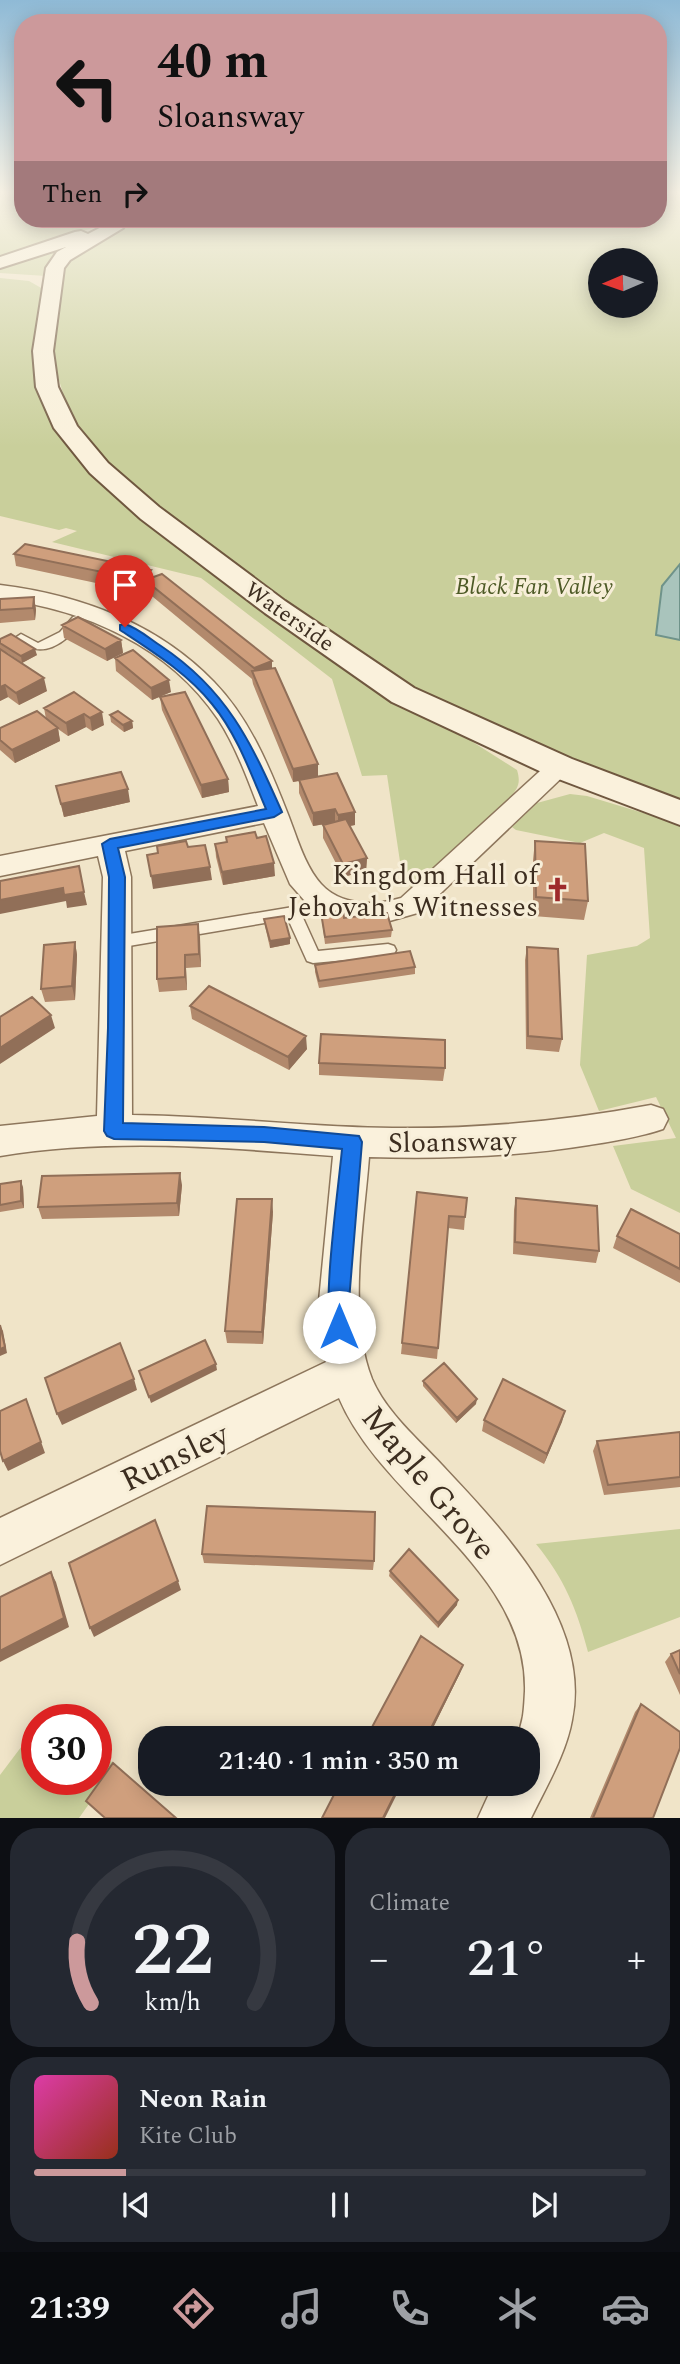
<!DOCTYPE html>
<html lang="en">
<head>
<meta charset="utf-8">
<style>
  :root { --surface:#171b24; --page:#242831; --text:#f1f3f6; --muted:#9ea1a6; --line:#363941; --accent:#cc999b }
  body { margin:0; font-family:Spectral,serif; background:var(--page); color:var(--text); height:100vh; display:flex; flex-direction:column; font-size:26px; white-space:nowrap }
  * { box-sizing:border-box; margin:0 }
  p { font-size:23px; color:var(--muted) }
  .icon { flex:none; width:38px; height:38px; fill:none; stroke:currentColor; stroke-width:2; stroke-linecap:round; stroke-linejoin:round }
  .map { position:relative; height:1818px; overflow:hidden }
  .drawer { display:flex; flex-direction:column; gap:10px; padding:10px; background:#0d0f14; flex:1 }
  .drawer>* { flex:none }
  .top-card { position:absolute; left:14px; top:14px; width:653px; height:214px; border-radius:28px; box-shadow:0 4px 18px #0003; background:#cc999b; color:#111; overflow:hidden }
  .needle { width:46px; rotate:268deg }
  .buttons { position:absolute; left:588px; top:248px; display:grid; gap:14px }
  .buttons a { display:grid; place-items:center; width:70px; height:70px; border-radius:50%; background:var(--surface); box-shadow:0 4px 18px #0003; font-size:35px }
  .speed { position:absolute; left:21px; top:1704px; display:flex; gap:14px; font-size:35px; font-weight:700; text-align:center }
  .speed>* { display:grid; place-content:center; width:91px; height:91px; border-radius:50%; background:var(--surface); box-shadow:0 4px 18px #0003; line-height:1 }
  .speed .limit { border:10px solid #d22; background:#fff; color:#111 }
  .pin { position:absolute; display:grid; place-items:center; width:60px; height:60px; color:#fff; margin:-72px -30px; border-radius:50% 50% 50% 0; rotate:-45deg; box-shadow:0 0 7px #0007 }
  .pin .icon { rotate:45deg }
  .me { position:absolute; width:77px; margin:-38px; rotate:0deg; stroke-linejoin:round; filter:drop-shadow(0 0 5px #0008) }
  .turn { display:flex; align-items:center; gap:24px; height:147px; padding:0 28px; font-size:32px }
  .turn .icon { width:91px; height:91px; stroke-width:2.5 }
  .turn b { display:block; font-size:49px; line-height:60px }
  .then { display:flex; align-items:center; height:66px; padding:0 28px; background:#0003; gap:14px; font-size:26px }
  .big { font-size:52px; font-weight:600; line-height:1.1 }
  .drawer .tile { flex:1; display:flex; flex-direction:column; justify-content:center; gap:10px; min-width:0; padding:0 24px; border-radius:28px; background:var(--page) }
  .drawer .dial { align-items:center; gap:0 }
  .dial svg { height:182px; overflow:visible; fill:none; stroke:var(--line); stroke-width:7; stroke-linecap:round; text-anchor:middle }
  .dial text { fill:var(--text); stroke:none }
  .song { display:flex; align-items:center; gap:21px }
  .cover { width:84px; height:84px; border-radius:10px; background:linear-gradient(135deg,hsl(320 70% 55%),hsl(10 70% 35%)) }
  .played { height:7px; border-radius:4px; background:linear-gradient(90deg,var(--accent) 15%,var(--line) 15%) }
  .keys { display:flex; justify-content:space-around; direction:ltr }
  .heat { display:flex; justify-content:space-between; align-items:center; font-size:38px; direction:ltr }
  .drawer .tiles { flex:1; display:grid; gap:10px; grid-template-columns:1fr 1fr }
  .tile:last-child { grid-column:span 2 }
  .trip { position:absolute; left:138px; top:1726px; width:402px; height:70px; border-radius:28px; background:var(--surface); box-shadow:0 4px 18px #0003; font-weight:600; line-height:70px; text-align:center }
  .menu { display:flex; height:112px; justify-content:space-around; align-items:center; background:#090b0e; color:var(--muted) }
  .menu .icon { width:49px; height:49px }
  .menu .current { color:var(--accent) }
  .menu b { font-size:32px; color:var(--text) }
  .map>svg:first-child { display:block }
  .green { fill:#c9cf9b; fill-rule:evenodd }
  .water { fill:#a9c4bc; stroke:#6f938a; stroke-width:2 }
  .lines { fill:none; stroke-linecap:round; stroke-linejoin:round }
  .lane-casing { stroke:#8d765c; stroke-width:3 }
  .street-casing { stroke:#8d765c; stroke-width:3 }
  .secondary-casing { stroke:#6f573f; stroke-width:4 }
  .lane { fill:#faf1dc; fill-rule:evenodd }
  .street { fill:#faf1dc; fill-rule:evenodd }
  .secondary { fill:#faf1dc; fill-rule:evenodd }
  .wall { fill:#b2896c }
  .shaded-wall { fill:#916f58 }
  .building { fill:#cf9f7d; stroke:#916f58; stroke-width:2 }
  .route { fill:#1a73e8; stroke:#114b97; stroke-width:2 }
  .labels { text-anchor:middle; stroke-width:6; stroke-linejoin:round; paint-order:stroke }
  .far-park-label { font-size:23px; font-style:italic; fill:#4d5a26; stroke:#f7eed8 }
  .far-street-label { font-size:23px; fill:#3d2e20; stroke:#f7eed8 }
  .poi-label { font-size:28px; fill:#3d2e20; stroke:#f7eed8; text-anchor:end }
  .street-label { font-size:28px; fill:#3d2e20; stroke:#f7eed8 }
  .near-street-label { font-size:33px; fill:#3d2e20; stroke:#f7eed8 }
</style>
</head>
<body>
<div class="map">
<svg width="680" height="1818" viewBox="0 0 680 1818">
  <rect width="100%" height="100%" fill="#f0e4c8"/>
  <path class="green" d="M0 193H23V219H119L0 259Z
    M658 193H680V804L463 714 394 678 324 632 155 504 120 476 87 442 68 410 53 360 61 272 67 259 116 229 143 219H658ZM600 261H646V306H600Z
    M56 248 61 251 46 276 0 273V266Z
    M0 278 29 281 43 289 38 352 71 444 457 732 517 770C521 783 518 788 510 798L413 890 402 875 387 775 362 776 332 679 201 578 52 542 77 531 66 528 59 530 0 516Z
    M570 794 587 796 680 824V1213L631 1189 613 1146 676 1138 656 1097 599 1111 580 1065 587 955 637 946 650 938 644 848 604 833 580 843 516 830 512 827 537 803Z
    M680 1529V1617L588 1652C577 1609 564 1578 536 1544Z
    M37 1726V1780H96V1748L116 1766 79 1818H0V1775Z"/>
  <path class="water" d="M680 564V640L656 635 662 586Z"/>
  <g class="lines">
    <defs>
      <path id="lane" d="M77 616 83 620C65 644 41 662 15 638L21 634 38 643 60 632 73 617Z
        M293 907 299 909 318 951 388 944 394 946 396 950 394 954 388 956 313 963 307 961 288 919 117 948 109 942 117 936Z"/>
      <path id="street" d="M0 585C80 595 157 623 214 682 249 718 269 766 287 812 296 834 304 865 321 884 341 906 374 906 401 898L551 761 560 759 569 761 573 767 421 912 386 922 345 921 311 908 290 884 264 823 125 851 131 877 132 1115C219 1116 305 1127 392 1128 479 1129 565 1121 651 1105L663 1109 668 1119 663 1129C640 1137 614 1141 589 1145 516 1157 442 1159 369 1157 364 1224 347 1316 372 1379 386 1412 418 1439 442 1465 503 1530 592 1622 572 1720 566 1754 546 1787 531 1818H478L494 1783H528V1738H516C524 1722 524 1708 525 1691 528 1568 383 1502 339 1398L0 1565V1518L326 1362 319 1301 333 1156C221 1147 111 1138 0 1156V1126L97 1116 103 877 98 856 0 876V856L258 806C247 777 235 745 218 719 169 646 84 609 0 599Z"/>
      <path id="secondary" d="M117 219 125 224 123 228 70 260 64 268 53 351 58 387 77 426 108 463 159 507 285 601 414 688 572 759 680 800V825L548 775 392 702 265 613 141 519 90 473 54 428 36 387 33 351 46 268 57 252 66 247 0 268V257L75 232 81 231 88 234Z"/>
    </defs>
    <use href="#lane" class="lane-casing"/>
    <use href="#street" class="street-casing"/>
    <use href="#secondary" class="secondary-casing"/>
    <use href="#lane" class="lane"/>
    <use href="#street" class="street"/>
    <use href="#secondary" class="secondary"/>
  </g>
  <path class="wall" d="M14 554 152 578 272 661V668L318 776 355 825 349 826 367 858 366 871 343 877 323 838V825L326 824 313 826 299 793V781L293 782 253 684 252 679 147 592 146 589 143 593 16 566Z
    M34 597 36 610 35 620 0 623V599Z
    M62 625 121 640 123 653 107 661 64 638Z
    M0 639 37 655 22 663 6 652 47 691 19 705 8 697 0 701Z
    M115 658 171 692 152 700 116 671Z
    M74 692 104 725 92 731 86 727 68 736 58 729 60 741 15 763 0 750V728L46 719 44 708Z
    M160 697 228 779 229 792 202 798 162 710Z
    M110 715 132 721 133 728 124 732 111 722Z
    M56 786 130 802 64 817Z
    M226 837 257 838 275 876 223 885 216 857 215 844 226 842Z
    M535 841 588 901 584 920 533 916V860Z
    M321 913 392 930 391 937 325 944Z
    M264 919 290 944 270 948 265 926Z
    M198 924 201 967 186 968 187 990 159 992 157 979Z
    M75 942 77 955 75 1000 45 1002 41 989Z
    M527 947 562 1039 559 1052 526 1049 525 960Z
    M315 965 415 967V974L319 988 315 972Z
    M190 1006 307 1049 289 1070 192 1019Z
    M319 1063 445 1068 443 1081 319 1075Z
    M0 1184 23 1187 24 1208 0 1212Z
    M182 1185 179 1216 42 1219 38 1207Z
    M417 1192 465 1217 464 1230 448 1228 437 1359 401 1354Z
    M516 1198 599 1251 596 1263 513 1254 514 1210Z
    M273 1212 263 1344 227 1343 225 1331Z
    M680 1234V1283L613 1248 617 1236Z
    M423 1381 476 1404 456 1423 423 1386Z
    M565 1411 544 1464 482 1431 484 1420Z
    M680 1432V1487L604 1495 593 1451 597 1441Z
    M202 1554 374 1561 373 1570 204 1563Z
    M390 1571 457 1605 438 1628 389 1576Z
    M680 1650V1695L665 1662 671 1654Z
    M460 1673 428 1738H372L370 1736 371 1729Z
    M641 1704 653 1818H590L635 1712Z"/>
  <path class="shaded-wall" d="M151 570 153 582 145 580 146 589 143 593 141 580Z
    M34 597 36 610 35 620 33 608Z
    M121 640 123 653 107 661 105 649Z
    M35 649 37 655 22 663 21 656Z
    M272 661V674L255 678 254 668Z
    M44 678 47 691 19 705 16 693Z
    M169 680 171 692 152 700 151 688Z
    M5 685 8 697 0 701V687Z
    M102 712 104 725 92 731 90 718Z
    M84 714 86 727 68 736 66 723Z
    M132 721 133 728 124 732 123 725Z
    M58 728 60 741 15 763 12 750Z
    M318 764V777L293 782V769Z
    M228 779 229 792 202 798 201 785Z
    M128 789 130 802 64 817 61 804Z
    M335 809V822L313 826V813Z
    M355 812V825L338 828V815Z
    M367 858 366 871 343 877V864Z
    M274 863 275 876 223 885 222 872Z
    M210 867 212 880 153 889 151 876Z
    M63 888 84 892 87 905 67 908 66 901 0 914V900Z
    M198 924 200 937 201 967 199 954Z
    M290 938V944L270 948V941Z
    M75 942 77 955 75 1000 72 986Z
    M185 955 186 968 187 990 185 977Z
    M51 1015 55 1028 0 1064V1048Z
    M306 1036 307 1049 289 1070 288 1057Z
    M180 1173 182 1185 179 1216 177 1203Z
    M21 1181 23 1187 24 1208 21 1201Z
    M272 1199 273 1212 263 1344 262 1332Z
    M0 1325 3 1331 7 1353 0 1356Z
    M216 1364 217 1370 151 1403 149 1397Z
    M134 1379 137 1390 62 1425 57 1414Z
    M26 1399 45 1453 8 1471 3 1461Z
    M477 1399 476 1404 456 1423 457 1418Z
    M565 1411 562 1422 544 1464 547 1454Z
    M51 1572 56 1582 69 1627 0 1662V1651Z
    M178 1581 181 1590 94 1637 90 1628Z
    M458 1600 457 1605 438 1628V1623Z
    M463 1665 460 1673 428 1738H426Z
    M398 1788 397 1794 385 1818H383Z"/>
  <path class="building" d="M25 544 151 570 141 580 14 554Z
    M162 574 272 661 254 668 145 580Z
    M34 597 33 608 0 610V599Z
    M78 617 121 640 105 649 62 625Z
    M11 634 35 649 21 656 0 643V639Z
    M0 649 44 678 16 693 5 685 0 687Z
    M133 650 169 680 151 688 115 658Z
    M275 668 318 764 293 769 252 671Z
    M74 692 102 712 90 718 84 714 66 723 44 708Z
    M185 692 228 779 201 785 160 697Z
    M37 711 58 728 12 750 0 740V728Z
    M118 711 132 721 123 725 110 715Z
    M121 772 128 789 61 804 56 786Z
    M337 773 355 812 338 815 335 809 313 813 299 780Z
    M346 819 367 858 343 864 323 825Z
    M255 832 257 838 266 836 274 863 222 872 215 844 227 842 226 837Z
    M186 841 188 847 205 845 210 867 151 876 147 855 158 853 157 846Z
    M535 841 585 844 588 901 536 897Z
    M79 866 84 892 64 895 63 888 0 900V881Z
    M343 911 344 918 387 913 392 930 325 937 321 913Z
    M284 916 290 938 270 941 264 919Z
    M198 924 199 954 185 955V977L157 979V927Z
    M75 942 72 986 41 989 44 945Z
    M527 947 558 949 562 1039 528 1036Z
    M410 951 415 967 319 981 315 965Z
    M209 986 306 1036 288 1057 190 1006Z
    M32 997 51 1015 0 1048V1017Z
    M321 1034 445 1040V1068L319 1063Z
    M180 1173 177 1203 38 1207 42 1176Z
    M21 1181V1201L0 1205V1184Z
    M417 1192 467 1198 465 1217 449 1216 438 1348 402 1343Z
    M516 1198 597 1206 599 1251 515 1242Z
    M237 1199H272L262 1332 225 1331Z
    M631 1209 680 1234V1269L617 1236Z
    M0 1325 5 1347 0 1349Z
    M205 1340 216 1364 149 1397 139 1371Z
    M120 1343 134 1379 57 1414 45 1378Z
    M444 1363 477 1399 457 1418 423 1381Z
    M503 1379 565 1411 547 1454 484 1420Z
    M26 1399 41 1442 3 1461 0 1451V1411Z
    M680 1432V1477L608 1485 597 1441Z
    M207 1506 375 1512 374 1561 202 1554Z
    M155 1520 178 1581 90 1628 69 1563Z
    M409 1549 458 1600 438 1623 390 1571Z
    M51 1572 64 1618 0 1651V1597Z
    M421 1636 463 1665 426 1738H382L371 1729Z
    M680 1650V1674L671 1654Z
    M641 1704 680 1732V1748L653 1818H593Z
    M113 1763 176 1818H105L86 1801Z
    M340 1783H392L398 1788 383 1818H322Z"/>
  <linearGradient id="sky" x2="0" y2="1"><stop stop-color="#8fbad6"/><stop offset="0.43" stop-color="#f8f3e6"/><stop offset="1" stop-color="#f8f3e6" stop-opacity="0"/></linearGradient>
  <rect width="680" height="447" fill="url(#sky)"/>
  <path class="route" d="M125 624C138 628 150 639 161 646 227 690 251 742 282 812L274 817 118 848 125 877 123 1123 264 1127 359 1136 362 1142 349 1301 350 1327 347 1334 339 1337 332 1334C321 1309 339 1184 342 1149L264 1142 114 1139 107 1136 104 1131 108 1028 109 877 102 844 110 839 266 809C251 774 237 734 212 704 187 673 153 652 120 630V625Z"/>
  <defs>
    <symbol id="church-bare" viewBox="-9 -9 18 18"><path d="M-1.2-6h2.4v3.5h3.3v2.4h-3.3V6h-2.4V-.1h-3.3v-2.4h3.3Z" fill="#9e2a2b" stroke="#f7eed8" stroke-width="2.5" paint-order="stroke"/></symbol>
  </defs>
  <g fill-rule="evenodd">
    <use href="#church-bare" x="540" y="872" width="35" height="35"/>
  </g>
  <g class="labels">
    <g class="far-park-label">
      <text x="534" y="594">Black Fan Valley</text>
    </g>
    <g class="far-street-label">
      <text transform="translate(290 616) rotate(35)" y="8">Waterside</text>
    </g>
    <g class="poi-label">
      <text x="538" y="884">Kingdom Hall of<tspan x="538" dy="32">Jehovah's Witnesses</tspan></text>
    </g>
    <g class="street-label">
      <text transform="translate(452 1141) rotate(-1)" y="10">Sloansway</text>
    </g>
    <g class="near-street-label">
      <text transform="translate(174 1456) rotate(-26)" y="12">Runsley</text>
      <text transform="translate(430 1482) rotate(50)" y="12">Maple Grove</text>
    </g>
  </g>
</svg>
<div class="buttons">
<a><svg class="needle" viewBox="-14 -14 28 28"><path d="M0-13l5 13h-10z" fill="#e53935"/><path d="M0 13l5-13h-10z" fill="#9ea1a6"/></svg></a>
</div>
<div class="speed"><div class="limit">30</div></div>
<div class="pin" style="left:125px;top:627px;background:#d93025"><svg class="icon" aria-label="arrive" viewBox="0 0 24 24"><path d="M6 21V4h12l-3 4 3 4H6"/></svg></div>
<svg class="me" style="left:339px;top:1327px" viewBox="-20 -20 40 40"><circle r="19" fill="#fff"/><path d="M0-13L10 11 0 6-10 11z" fill="#1a73e8"/></svg>
<div class="trip">21:40 · 1 min · 350 m</div>
<div class="top-card">
<div class="turn"><svg class="icon" aria-label="left" viewBox="0 0 24 24"><path d="M17 20v-9H6M10 6l-5 5 5 5"/></svg><div><b>40 m</b>Sloansway</div></div>
<div class="then">Then<svg class="icon" aria-label="right" viewBox="0 0 24 24"><path d="M7 20v-9h11M14 6l5 5-5 5"/></svg></div>
</div>
</div>
<section class="drawer">
<div class="tiles">
<div class="tile dial"><svg viewBox="0 0 100 80">
<path d="M14 69A42 42 0 1 1 86 69"/>
<path d="M14 69A42 42 0 0 1 8 42" stroke="#cc999b"/>
<text x="50" y="56" font-size="32" font-weight="700">22</text>
<text x="50" y="72" font-size="11">km/h</text>
</svg></div>
<div class="tile"><p>Climate</p>
<div class="heat"><a>−</a><b class="big">21°</b><a>+</a></div>
</div>
<div class="tile">
<div class="song"><i class="cover"></i><div><b>Neon Rain</b><p>Kite Club</p></div></div>
<div class="played"></div>
<div class="keys"><svg class="icon" aria-label="previous" viewBox="0 0 24 24"><path d="M18 5L8 12l10 7zM5 5v14"/></svg><svg class="icon" aria-label="pause" viewBox="0 0 24 24"><path d="M8 5v14M16 5v14"/></svg><svg class="icon" aria-label="next" viewBox="0 0 24 24"><path d="M6 5l10 7-10 7zM19 5v14"/></svg></div>
</div>
</div>
</section>
<nav class="menu">
<b>21:39</b>
<svg class="icon current" aria-label="directions" viewBox="0 0 24 24"><path d="M12 3l9 9-9 9-9-9zM9 14v-3h6M13 9l2 2-2 2"/></svg>
<svg class="icon" aria-label="music" viewBox="0 0 24 24"><path d="M9 18V5l10-2v13"/><circle cx="6" cy="18" r="3"/><circle cx="16" cy="16" r="3"/></svg>
<svg class="icon" aria-label="phone" viewBox="0 0 24 24"><path d="M5 4h4l2 5-3 2q2 4 5 5l2-3 5 2v4C11 20 4 13 5 4z"/></svg>
<svg class="icon" aria-label="climate" viewBox="0 0 24 24"><path d="M12 3v18M4 7l16 10M4 17L20 7"/></svg>
<svg class="icon" aria-label="car" viewBox="0 0 24 24"><path d="M5 17H2v-5l4-1 3-4h7l3 4 3 1v5h-3M9 17h6M6 11h13"/><circle cx="7" cy="17" r="2"/><circle cx="17" cy="17" r="2"/></svg>
</nav>
</body>
</html>
